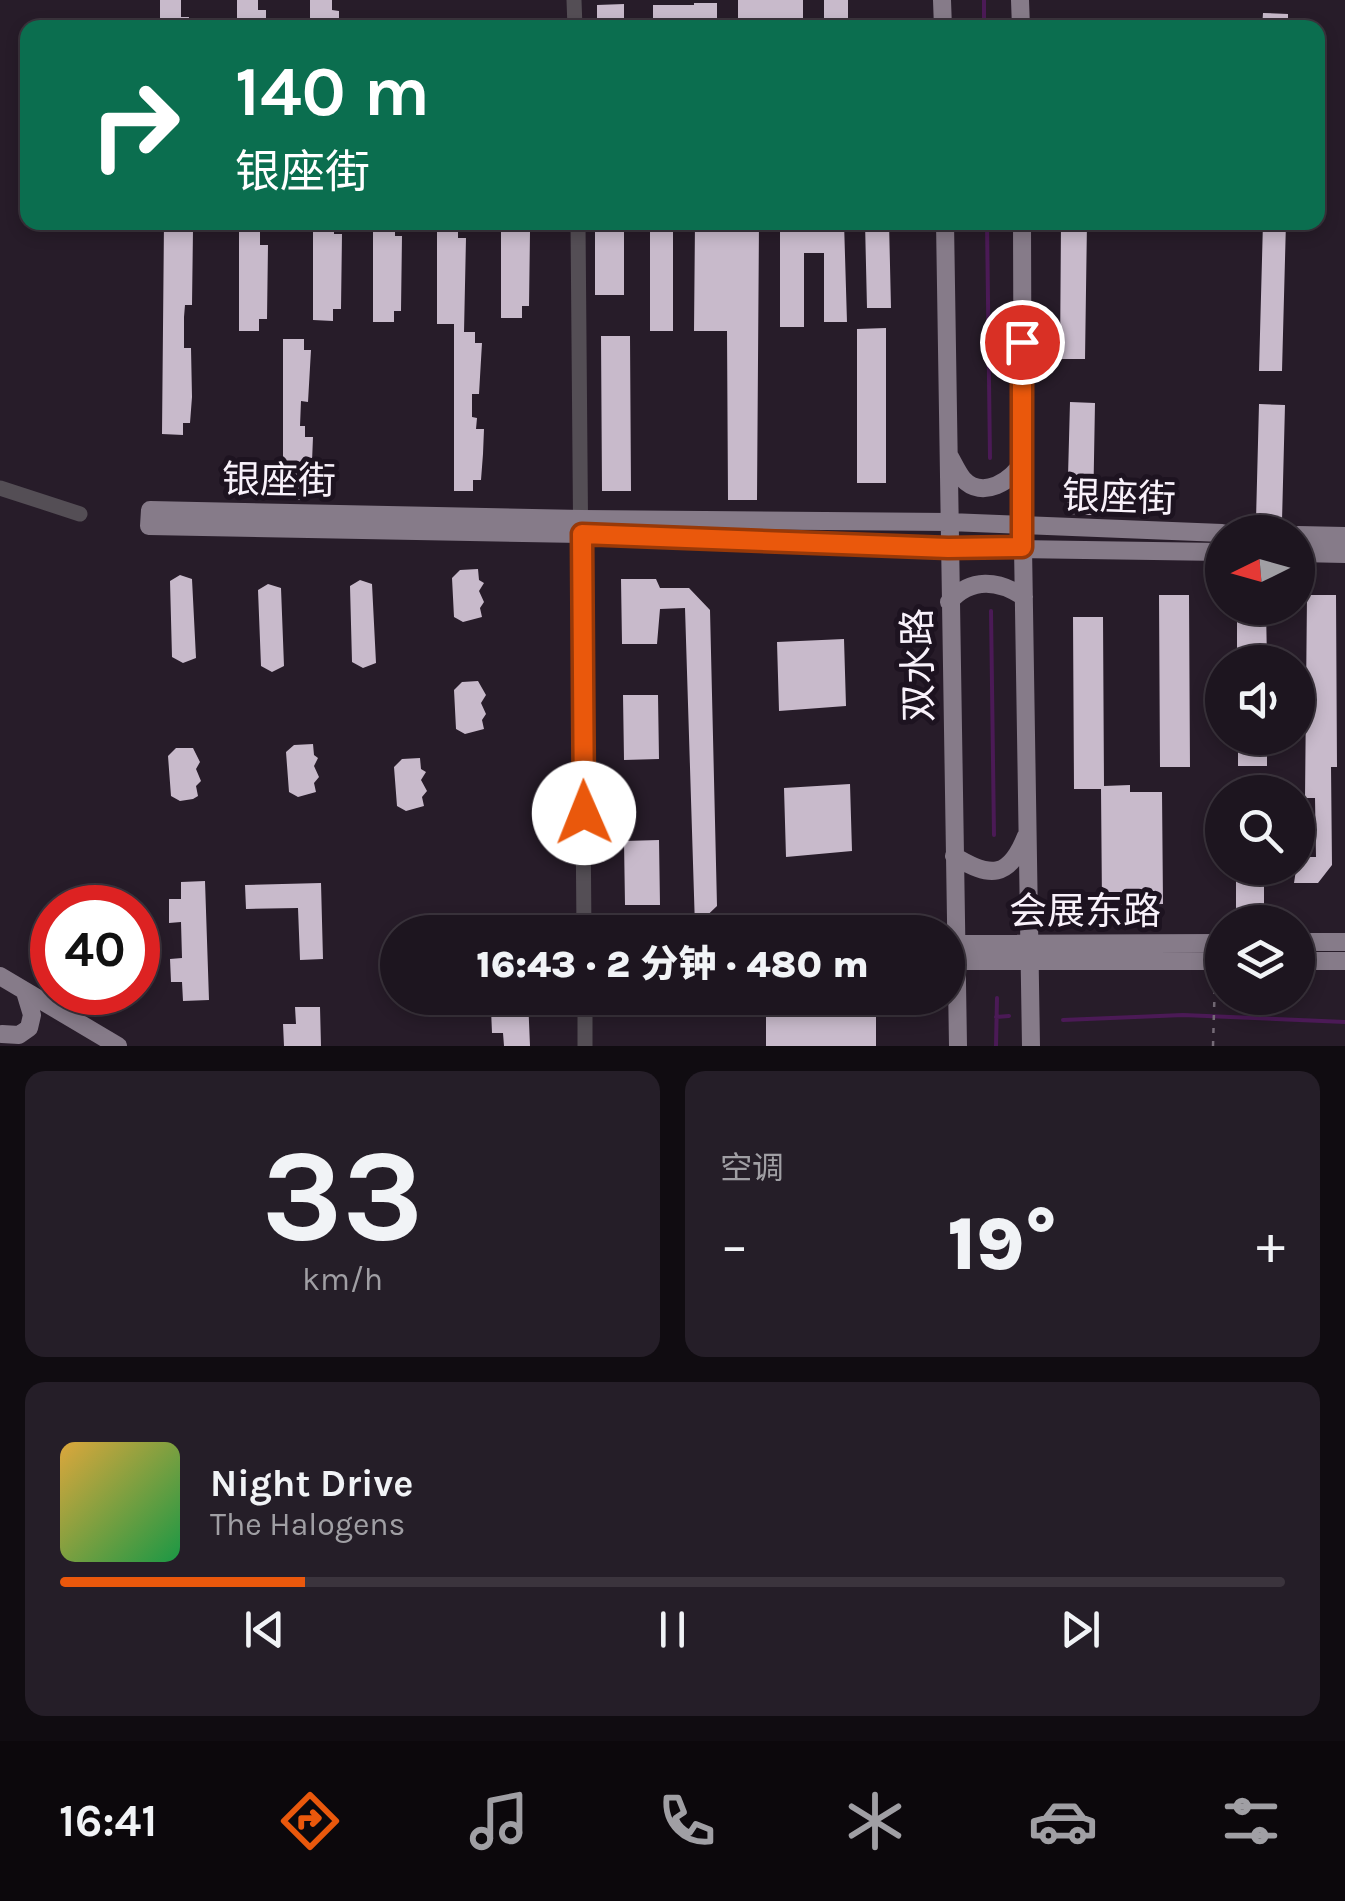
<!DOCTYPE html>
<html lang="zh">
<head>
<meta charset="utf-8">
<style>
  :root { --surface:#1d151f; --page:#251e28; --text:#f1f3f6; --muted:#a09fa4; --line:#3b343d; --accent:#ea580c }
  body { margin:0; font-family:Karla,"Noto Sans SC",sans-serif; background:var(--page); color:var(--text); height:100vh; display:flex; flex-direction:column; font-size:38px; white-space:nowrap }
  * { box-sizing:border-box; margin:0 }
  p { font-size:32px; color:var(--muted) }
  .icon { flex:none; width:55px; height:55px; fill:none; stroke:currentColor; stroke-width:2; stroke-linecap:round; stroke-linejoin:round }
  .map { position:relative; height:1046px; overflow:hidden }
  .drawer { display:flex; flex-direction:column; gap:25px; padding:25px; background:#100c11; flex:1 }
  .drawer>* { flex:none }
  .hud { position:absolute; left:20px; top:20px; width:1305px; height:210px; border-radius:20px; box-shadow:0 5px 15px #0003,0 0 0 2px var(--line); background:#0b6e4f; color:#fff; overflow:hidden }
  .needle { width:65px; rotate:265deg }
  .tools { position:absolute; left:1205px; top:515px; display:grid; gap:20px }
  .tools a { display:grid; place-items:center; width:110px; height:110px; border-radius:50%; background:var(--surface); box-shadow:0 5px 15px #0003,0 0 0 2px var(--line); font-size:50px }
  .speed { position:absolute; left:30px; top:885px; display:flex; gap:20px; font-size:50px; font-weight:700; text-align:center }
  .speed>* { display:grid; place-content:center; width:130px; height:130px; border-radius:50%; background:var(--surface); box-shadow:0 5px 15px #0003,0 0 0 2px var(--line); line-height:1 }
  .speed .limit { border:15px solid #d22; background:#fff; color:#111 }
  .pin { position:absolute; display:grid; place-items:center; width:85px; height:85px; color:#fff; margin:-42px; border:5px solid #fff; border-radius:50%; box-shadow:0 2px 10px #0007 }
  .me { position:absolute; width:110px; margin:-55px; rotate:359deg; stroke-linejoin:round; filter:drop-shadow(0 0 8px #0008) }
  .turn { display:flex; align-items:center; gap:35px; height:210px; padding:0 50px; font-size:45px }
  .turn .icon { width:130px; height:130px; stroke-width:2.5 }
  .turn b { display:block; font-size:70px; line-height:85px }
  .big { font-size:75px; font-weight:800; line-height:1.1 }
  .drawer .card { flex:1; display:flex; flex-direction:column; justify-content:center; gap:15px; min-width:0; padding:0 35px; border-radius:20px; background:var(--page) }
  .drawer .dial { align-items:center; gap:0 }
  .dial b { font-size:130px; line-height:1 }
  .song { display:flex; align-items:center; gap:30px }
  .cover { width:120px; height:120px; border-radius:15px; background:linear-gradient(135deg,hsl(40 70% 55%),hsl(140 70% 35%)) }
  .played { height:10px; border-radius:5px; background:linear-gradient(90deg,var(--accent) 20%,var(--line) 20%) }
  .keys { display:flex; justify-content:space-around; direction:ltr }
  .heat { display:flex; justify-content:space-between; align-items:center; font-size:55px; direction:ltr }
  .drawer .tiles { flex:1; display:grid; gap:25px; grid-template-columns:1fr 1fr }
  .card:last-child { grid-column:span 2 }
  .trip { position:absolute; left:380px; top:915px; width:585px; height:100px; border-radius:50px; background:var(--surface); box-shadow:0 5px 15px #0003,0 0 0 2px var(--line); font-weight:800; line-height:100px; text-align:center }
  .tabs { display:flex; height:160px; justify-content:space-around; align-items:center; background:#0c080c; color:var(--muted) }
  .tabs .icon { width:70px; height:70px }
  .tabs .selected { color:var(--accent) }
  .tabs b { font-size:45px; color:var(--text) }
  .map>svg:first-child { display:block }
  .lines { fill:none; stroke-linecap:round; stroke-linejoin:round }
  .stream { stroke:#4b1a56; stroke-width:4 }
  .building { fill:#c8bacb }
  .path { stroke:#756b77; stroke-width:2.5; stroke-dasharray:5 8; stroke-linecap:butt }
  .minor { stroke:#544e55; stroke-width:15 }
  .major { stroke:#867b89; stroke-width:18 }
  .route-casing { stroke:#983908; stroke-width:25 }
  .route { stroke:#ea580c; stroke-width:18 }
  .labels { text-anchor:middle; stroke-width:10; stroke-linejoin:round; paint-order:stroke }
  .street-label { font-size:38px; fill:#f8f1fa; stroke:#1d1320 }
</style>
</head>
<body>
<div class="map">
<svg width="1345" height="1046" viewBox="0 0 1345 1046">
  <rect width="100%" height="100%" fill="#271c29"/>
  <g class="lines">
    <path class="stream" d="M984 0V28
      M987 222 990 458
      M991 611 994 835
      M996 1017 1009 1016
      M1063 1020 1183 1015 1345 1022
      M996 1046 997 998"/>
  </g>
  <path class="building" d="M160 0H181V17H189L188 28H160Z
    M237 0H258V10H266V26L237 28Z
    M310 0H332V10L339 11V26L310 28Z
    M738 0H803V28H738Z
    M824 0H848V28H824Z
    M694 3H717V28H653V5H694Z
    M624 4V28H597V5Z
    M1263 13 1288 14V28H1262Z
    M164 222H186V230H193L192 305H185L184 317V348H191L192 397 190 423H183V435L162 434Z
    M313 222H334V234H342L341 309H333V321L313 320Z
    M373 222H395V236H402L401 311H394V322H373Z
    M437 222H458V238H466L464 332H475V343H482L479 394H472V417L477 418 476 429H484L483 454 481 480H473V491H454V324H437Z
    M501 222H523V232H530L529 306H522V318H501Z
    M595 222H624V295H595Z
    M650 222H673V331H650Z
    M695 222H759L757 500H728L727 331H694Z
    M780 222H844L847 322H824V253H804V327H780Z
    M865 222H889L891 308H867Z
    M1061 222H1087L1085 359H1060Z
    M1263 222H1286L1282 371H1259Z
    M239 226H260V245H268L267 319H259V331H239Z
    M886 328V483H857V329Z
    M601 336H630L631 491H602Z
    M283 339H304V350H311L308 402 301 401 300 426H305V437H313L312 462 310 488H302V500L283 499Z
    M1070 402 1095 403 1093 515 1067 514Z
    M1259 404 1285 405 1282 521 1256 520Z
    M478 569 479 580 484 583 479 591 484 602 480 608 482 617 463 622 454 617 452 578 460 570Z
    M180 575 192 579 196 658 183 663 172 657 170 581Z
    M621 579H656L660 588H689L710 610 717 906 695 927 685 608 660 609 657 644H622Z
    M360 580 372 584 376 663 363 668 352 662 350 586Z
    M268 584 281 588 284 666 272 672 261 666 258 590Z
    M1159 595H1189L1190 767H1160Z
    M1307 595H1336L1337 767H1331L1332 865 1318 883H1294L1298 857H1316L1315 798H1305Z
    M1237 608H1266L1267 662H1237Z
    M1073 617H1103L1104 786 1130 785V792H1162L1163 904 1102 905 1101 789H1074Z
    M844 639 846 706 779 711 777 642Z
    M478 681 486 695 481 703 486 714 482 720 484 729 465 734 456 729 454 690 462 682Z
    M623 695H658L659 759 624 760Z
    M1238 738H1267V766H1238Z
    M313 744 314 755 318 758 314 766 319 777 314 783 316 792 298 797 289 792 286 752 294 745Z
    M176 748H193L200 762 196 769 201 781 196 786 198 796 193 799 180 801 171 796 168 756Z
    M420 758 421 769 426 772 421 780 427 791 422 797 424 806 406 811 397 806 394 767 402 759Z
    M850 784 852 851 786 857 784 788Z
    M659 840 660 905H625L624 841Z
    M1236 868H1264V919H1236Z
    M205 881 209 1000 183 1001 182 982H171L170 959 182 958 181 922 169 923V899H181V882Z
    M321 883 323 959 300 960 298 908 246 909 245 885Z
    M386 945H398V968L386 969Z
    M503 998H528L530 1046H504L503 1033H492L491 1009H504Z
    M766 998H876V1046H766Z
    M295 1007H320L321 1046H284L283 1024H296Z"/>
  <g class="lines">
    <path class="path" d="M1213 1046 1215 978"/>
    <path class="minor" d="M574 0 575 28
      M578 222 584 932
      M0 488 80 514
      M585 998V1046"/>
    <path class="major" d="M942 0 943 28
      M1020 0 1021 28
      M945 222 958 1046
      M1022 222 1023 547 1031 1046
      M950 457C954 464 958 473 963 479 982 500 1013 481 1023 461
      M1222 533 949 522 582 519 150 510 149 526 581 534 948 548 1222 552
      M1298 535 1345 536
      M1298 553 1345 554
      M949 602C971 577 998 580 1024 597
      M954 856C990 878 1009 879 1026 836
      M1298 942H1345
      M956 944 1222 943
      M957 961H1222
      M1298 961H1345
      M0 976 118 1046
      M2 1034 19 1035 29 1028 32 1015 25 992"/>
  </g>
  <g class="lines">
    <defs>
      <path id="route" d="M584 813 582 534 948 548 1022 547V342"/>
    </defs>
    <use href="#route" class="route-casing"/>
    <use href="#route" class="route"/>
  </g>
  <g class="labels">
    <g class="street-label">
      <text transform="translate(279 480) rotate(1)" y="13">银座街</text>
      <text transform="translate(1119 497) rotate(2)" y="13">银座街</text>
      <text transform="translate(918 665) rotate(-91)" y="13">双水路</text>
      <text x="1085" y="924">会展东路</text>
    </g>
  </g>
</svg>
<div class="tools">
<a><svg class="needle" viewBox="-14 -14 28 28"><path d="M0-13l5 13h-10z" fill="#e53935"/><path d="M0 13l5-13h-10z" fill="#a09fa4"/></svg></a>
<a><svg class="icon" aria-label="sound" viewBox="0 0 24 24"><path d="M4 9h4l5-4v14l-5-4H4zM17 9q2 3 0 6"/></svg></a>
<a><svg class="icon" aria-label="search" viewBox="0 0 24 24"><circle cx="10" cy="10" r="6"/><path d="M15 15l6 6"/></svg></a>
<a><svg class="icon" aria-label="layers" viewBox="0 0 24 24"><path d="M12 4l9 5-9 5-9-5zM3 14l9 5 9-5"/></svg></a>
</div>
<div class="speed"><div class="limit">40</div></div>
<div class="pin" style="left:1022px;top:342px;background:#d93025"><svg class="icon" aria-label="arrive" viewBox="0 0 24 24"><path d="M6 21V4h12l-3 4 3 4H6"/></svg></div>
<svg class="me" style="left:584px;top:813px" viewBox="-20 -20 40 40"><circle r="19" fill="#fff"/><path d="M0-13L10 11 0 6-10 11z" fill="#ea580c"/></svg>
<div class="trip">16:43 · 2 分钟 · 480 m</div>
<div class="hud">
<div class="turn"><svg class="icon" aria-label="right" viewBox="0 0 24 24"><path d="M7 20v-9h11M14 6l5 5-5 5"/></svg><div><b>140 m</b>银座街</div></div>
</div>
</div>
<section class="drawer">
<div class="tiles">
<div class="card dial"><b>33</b><p>km/h</p></div>
<div class="card"><p>空调</p>
<div class="heat"><a>−</a><b class="big">19°</b><a>+</a></div>
</div>
<div class="card">
<div class="song"><i class="cover"></i><div><b>Night Drive</b><p>The Halogens</p></div></div>
<div class="played"></div>
<div class="keys"><svg class="icon" aria-label="previous" viewBox="0 0 24 24"><path d="M18 5L8 12l10 7zM5 5v14"/></svg><svg class="icon" aria-label="pause" viewBox="0 0 24 24"><path d="M8 5v14M16 5v14"/></svg><svg class="icon" aria-label="next" viewBox="0 0 24 24"><path d="M6 5l10 7-10 7zM19 5v14"/></svg></div>
</div>
</div>
</section>
<nav class="tabs">
<b>16:41</b>
<svg class="icon selected" aria-label="directions" viewBox="0 0 24 24"><path d="M12 3l9 9-9 9-9-9zM9 14v-3h6M13 9l2 2-2 2"/></svg>
<svg class="icon" aria-label="music" viewBox="0 0 24 24"><path d="M9 18V5l10-2v13"/><circle cx="6" cy="18" r="3"/><circle cx="16" cy="16" r="3"/></svg>
<svg class="icon" aria-label="phone" viewBox="0 0 24 24"><path d="M5 4h4l2 5-3 2q2 4 5 5l2-3 5 2v4C11 20 4 13 5 4z"/></svg>
<svg class="icon" aria-label="climate" viewBox="0 0 24 24"><path d="M12 3v18M4 7l16 10M4 17L20 7"/></svg>
<svg class="icon" aria-label="car" viewBox="0 0 24 24"><path d="M5 17H2v-5l4-1 3-4h7l3 4 3 1v5h-3M9 17h6M6 11h13"/><circle cx="7" cy="17" r="2"/><circle cx="17" cy="17" r="2"/></svg>
<svg class="icon" aria-label="filters" viewBox="0 0 24 24"><path d="M4 7h16M4 17h16"/><circle cx="9" cy="7" r="2"/><circle cx="15" cy="17" r="2"/></svg>
</nav>
</body>
</html>
